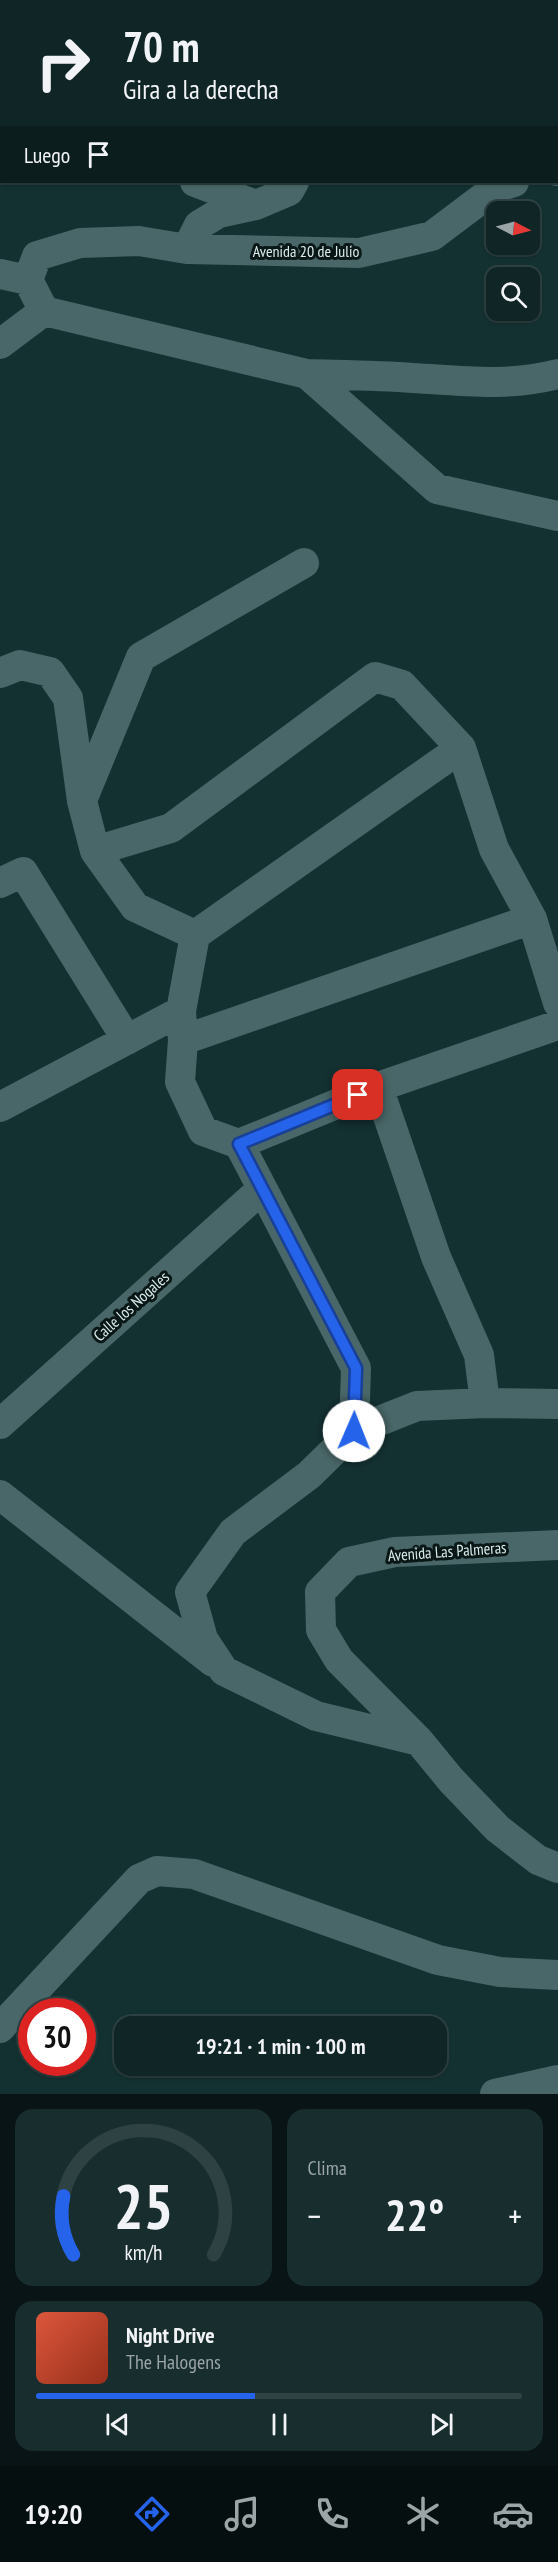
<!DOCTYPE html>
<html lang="es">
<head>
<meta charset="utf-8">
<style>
  :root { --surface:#0f2526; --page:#182d2e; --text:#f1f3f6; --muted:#9ba5a7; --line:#2f4243; --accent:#2563eb }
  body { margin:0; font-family:"PT Sans Narrow",sans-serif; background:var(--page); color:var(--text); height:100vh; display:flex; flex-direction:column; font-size:22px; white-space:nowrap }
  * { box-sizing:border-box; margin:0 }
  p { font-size:20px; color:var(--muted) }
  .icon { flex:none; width:33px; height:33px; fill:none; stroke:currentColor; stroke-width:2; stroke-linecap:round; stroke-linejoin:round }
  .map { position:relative; height:2094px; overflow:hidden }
  .drawer { display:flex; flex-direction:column; gap:15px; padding:15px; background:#081415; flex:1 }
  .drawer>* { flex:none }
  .guide { position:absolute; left:0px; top:0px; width:558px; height:183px; box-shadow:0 2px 4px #0004,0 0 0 2px var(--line); background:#0f2526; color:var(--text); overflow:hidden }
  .needle { width:39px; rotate:96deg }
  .tools { position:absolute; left:486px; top:201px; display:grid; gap:12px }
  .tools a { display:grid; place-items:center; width:54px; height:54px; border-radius:12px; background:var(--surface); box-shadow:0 2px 4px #0004,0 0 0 2px var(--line); font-size:30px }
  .speed { position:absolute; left:18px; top:1998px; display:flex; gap:12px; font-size:30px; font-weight:700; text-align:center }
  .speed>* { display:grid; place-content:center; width:78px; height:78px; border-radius:50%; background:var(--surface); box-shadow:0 2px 4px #0004,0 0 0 2px var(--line); line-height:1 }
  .speed .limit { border:9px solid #d22; background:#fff; color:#111 }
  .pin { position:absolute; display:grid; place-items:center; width:51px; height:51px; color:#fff; margin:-26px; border-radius:12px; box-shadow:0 3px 9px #0006 }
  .me { position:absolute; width:66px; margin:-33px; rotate:1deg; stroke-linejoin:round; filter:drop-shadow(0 0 4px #0008) }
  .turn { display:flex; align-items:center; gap:21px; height:126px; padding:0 24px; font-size:27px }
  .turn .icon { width:78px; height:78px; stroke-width:2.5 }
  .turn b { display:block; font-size:42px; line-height:51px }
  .then { display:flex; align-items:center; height:57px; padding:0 24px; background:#0003; gap:12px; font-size:22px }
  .big { font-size:45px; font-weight:700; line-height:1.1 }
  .drawer .card { flex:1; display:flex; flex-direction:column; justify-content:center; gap:9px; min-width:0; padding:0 21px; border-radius:18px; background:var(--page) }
  .drawer .dial { align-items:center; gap:0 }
  .dial svg { height:156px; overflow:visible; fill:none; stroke:var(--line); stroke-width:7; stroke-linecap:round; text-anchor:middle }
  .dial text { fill:var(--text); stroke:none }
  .song { display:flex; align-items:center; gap:18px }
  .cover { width:72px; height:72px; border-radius:9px; background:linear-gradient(135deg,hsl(10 70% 55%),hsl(10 70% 35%)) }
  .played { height:6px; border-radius:3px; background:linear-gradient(90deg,var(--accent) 45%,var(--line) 45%) }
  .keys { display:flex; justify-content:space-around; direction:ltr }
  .heat { display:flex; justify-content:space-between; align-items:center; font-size:33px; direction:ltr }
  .drawer .tiles { flex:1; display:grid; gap:15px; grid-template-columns:1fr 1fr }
  .card:last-child { grid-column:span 2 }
  .trip { position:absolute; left:114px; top:2016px; width:333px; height:60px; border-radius:18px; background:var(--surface); box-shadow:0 2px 4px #0004,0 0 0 2px var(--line); font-weight:700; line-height:60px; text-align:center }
  .tab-bar { display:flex; height:96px; justify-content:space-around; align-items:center; background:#060f0f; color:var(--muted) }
  .tab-bar .icon { width:42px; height:42px }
  .tab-bar .on { color:var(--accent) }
  .tab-bar b { font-size:27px; color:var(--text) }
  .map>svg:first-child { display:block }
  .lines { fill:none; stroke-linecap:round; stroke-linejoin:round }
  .minor { stroke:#496768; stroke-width:30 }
  .route-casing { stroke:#184099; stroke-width:15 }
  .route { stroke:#2563eb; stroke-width:10 }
  .labels { text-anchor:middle; stroke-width:6; stroke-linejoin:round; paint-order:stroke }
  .street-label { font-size:16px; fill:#daebeb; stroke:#0a1717 }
</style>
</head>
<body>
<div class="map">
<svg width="558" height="2094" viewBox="0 0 558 2094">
  <rect width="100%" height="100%" fill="#143132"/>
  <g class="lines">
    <path class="minor" d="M34 0 36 2
      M386 2V0
      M0 97H2
      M556 171 558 170
      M195 182 256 205
      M294 182 289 191 256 205 219 213 199 225 187 249 139 241 80 243 37 256 28 280 44 311 307 374 437 489 558 516
      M187 249 359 253 432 236 497 187 514 182
      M0 274 28 280
      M0 344 44 311
      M307 374C342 375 378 375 413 378 465 381 506 387 558 374
      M0 673 20 665 50 672 68 698 82 801 95 851 135 907 195 935 181 1011 183 1040 180 1082 203 1131 239 1144 378 1087 558 1025
      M83 798 141 657 304 563
      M95 851 171 828 375 677 402 685 461 748 494 849 532 919 558 1003
      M0 883 23 872 127 1040
      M195 935 461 748
      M183 1040 532 919
      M378 1087 436 1257 479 1355 485 1403
      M0 1107 181 1011
      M239 1144 356 1368 354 1431
      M558 1404 485 1403 417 1406 354 1431 309 1475 233 1532 190 1592 203 1639 224 1671 316 1716 419 1741 451 1780 498 1829 538 1860 558 1868
      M0 1424 262 1189
      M0 1495 213 1662
      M419 1741 339 1660 321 1630 320 1592 349 1562 395 1552 558 1545
      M0 2028 139 1879 157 1871 194 1874 438 1960 500 1972 558 1975
      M495 2094 558 2080"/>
  </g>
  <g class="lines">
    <defs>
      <path id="route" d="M354 1431 356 1368 239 1144 358 1095"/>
    </defs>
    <use href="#route" class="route-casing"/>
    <use href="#route" class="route"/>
  </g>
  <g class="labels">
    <g class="street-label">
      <text x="306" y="257">Avenida 20 de Julio</text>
      <text transform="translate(131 1306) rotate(-42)" y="6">Calle los Nogales</text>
      <text transform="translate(447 1551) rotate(-4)" y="6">Avenida Las Palmeras</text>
    </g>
  </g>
</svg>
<div class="tools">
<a><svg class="needle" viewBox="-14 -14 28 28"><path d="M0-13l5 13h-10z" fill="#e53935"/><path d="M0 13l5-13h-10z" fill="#9ba5a7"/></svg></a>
<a><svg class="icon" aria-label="search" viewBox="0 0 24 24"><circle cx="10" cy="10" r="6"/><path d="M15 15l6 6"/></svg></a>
</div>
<div class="speed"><div class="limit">30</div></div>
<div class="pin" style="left:358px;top:1095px;background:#d93025"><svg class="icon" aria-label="arrive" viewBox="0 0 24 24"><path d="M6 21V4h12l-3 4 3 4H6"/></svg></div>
<svg class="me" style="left:354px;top:1431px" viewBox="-20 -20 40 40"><circle r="19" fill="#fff"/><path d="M0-13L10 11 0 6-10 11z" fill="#2563eb"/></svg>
<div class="trip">19:21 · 1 min · 100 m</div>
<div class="guide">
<div class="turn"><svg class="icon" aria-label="right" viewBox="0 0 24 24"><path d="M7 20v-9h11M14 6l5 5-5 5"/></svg><div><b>70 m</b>Gira a la derecha</div></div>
<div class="then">Luego<svg class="icon" aria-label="arrive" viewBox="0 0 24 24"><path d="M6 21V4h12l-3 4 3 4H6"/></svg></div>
</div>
</div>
<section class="drawer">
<div class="tiles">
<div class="card dial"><svg viewBox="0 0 100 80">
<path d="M14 69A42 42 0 1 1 86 69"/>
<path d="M14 69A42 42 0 0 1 9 39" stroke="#2563eb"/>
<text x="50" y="56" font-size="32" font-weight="700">25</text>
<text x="50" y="72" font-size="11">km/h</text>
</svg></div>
<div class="card"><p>Clima</p>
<div class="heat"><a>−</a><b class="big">22°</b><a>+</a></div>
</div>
<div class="card">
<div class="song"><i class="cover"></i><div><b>Night Drive</b><p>The Halogens</p></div></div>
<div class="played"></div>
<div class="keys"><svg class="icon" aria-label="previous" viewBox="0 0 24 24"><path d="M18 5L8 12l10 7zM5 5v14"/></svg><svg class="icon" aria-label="pause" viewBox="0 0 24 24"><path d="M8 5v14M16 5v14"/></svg><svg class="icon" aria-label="next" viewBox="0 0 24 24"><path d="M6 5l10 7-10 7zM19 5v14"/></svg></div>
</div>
</div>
</section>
<nav class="tab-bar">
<b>19:20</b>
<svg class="icon on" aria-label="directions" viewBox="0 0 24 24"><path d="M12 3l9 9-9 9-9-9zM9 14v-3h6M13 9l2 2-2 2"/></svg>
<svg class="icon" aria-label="music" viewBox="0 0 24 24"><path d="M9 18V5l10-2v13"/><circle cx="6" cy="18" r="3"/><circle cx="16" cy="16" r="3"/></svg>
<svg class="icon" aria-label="phone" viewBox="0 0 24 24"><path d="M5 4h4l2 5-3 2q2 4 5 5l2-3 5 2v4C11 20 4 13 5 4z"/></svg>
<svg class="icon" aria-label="climate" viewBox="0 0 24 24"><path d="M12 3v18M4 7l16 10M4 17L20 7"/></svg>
<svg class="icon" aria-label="car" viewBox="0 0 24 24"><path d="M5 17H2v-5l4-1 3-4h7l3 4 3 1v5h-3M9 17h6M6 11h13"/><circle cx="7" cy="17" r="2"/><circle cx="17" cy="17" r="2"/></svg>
</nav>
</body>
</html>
